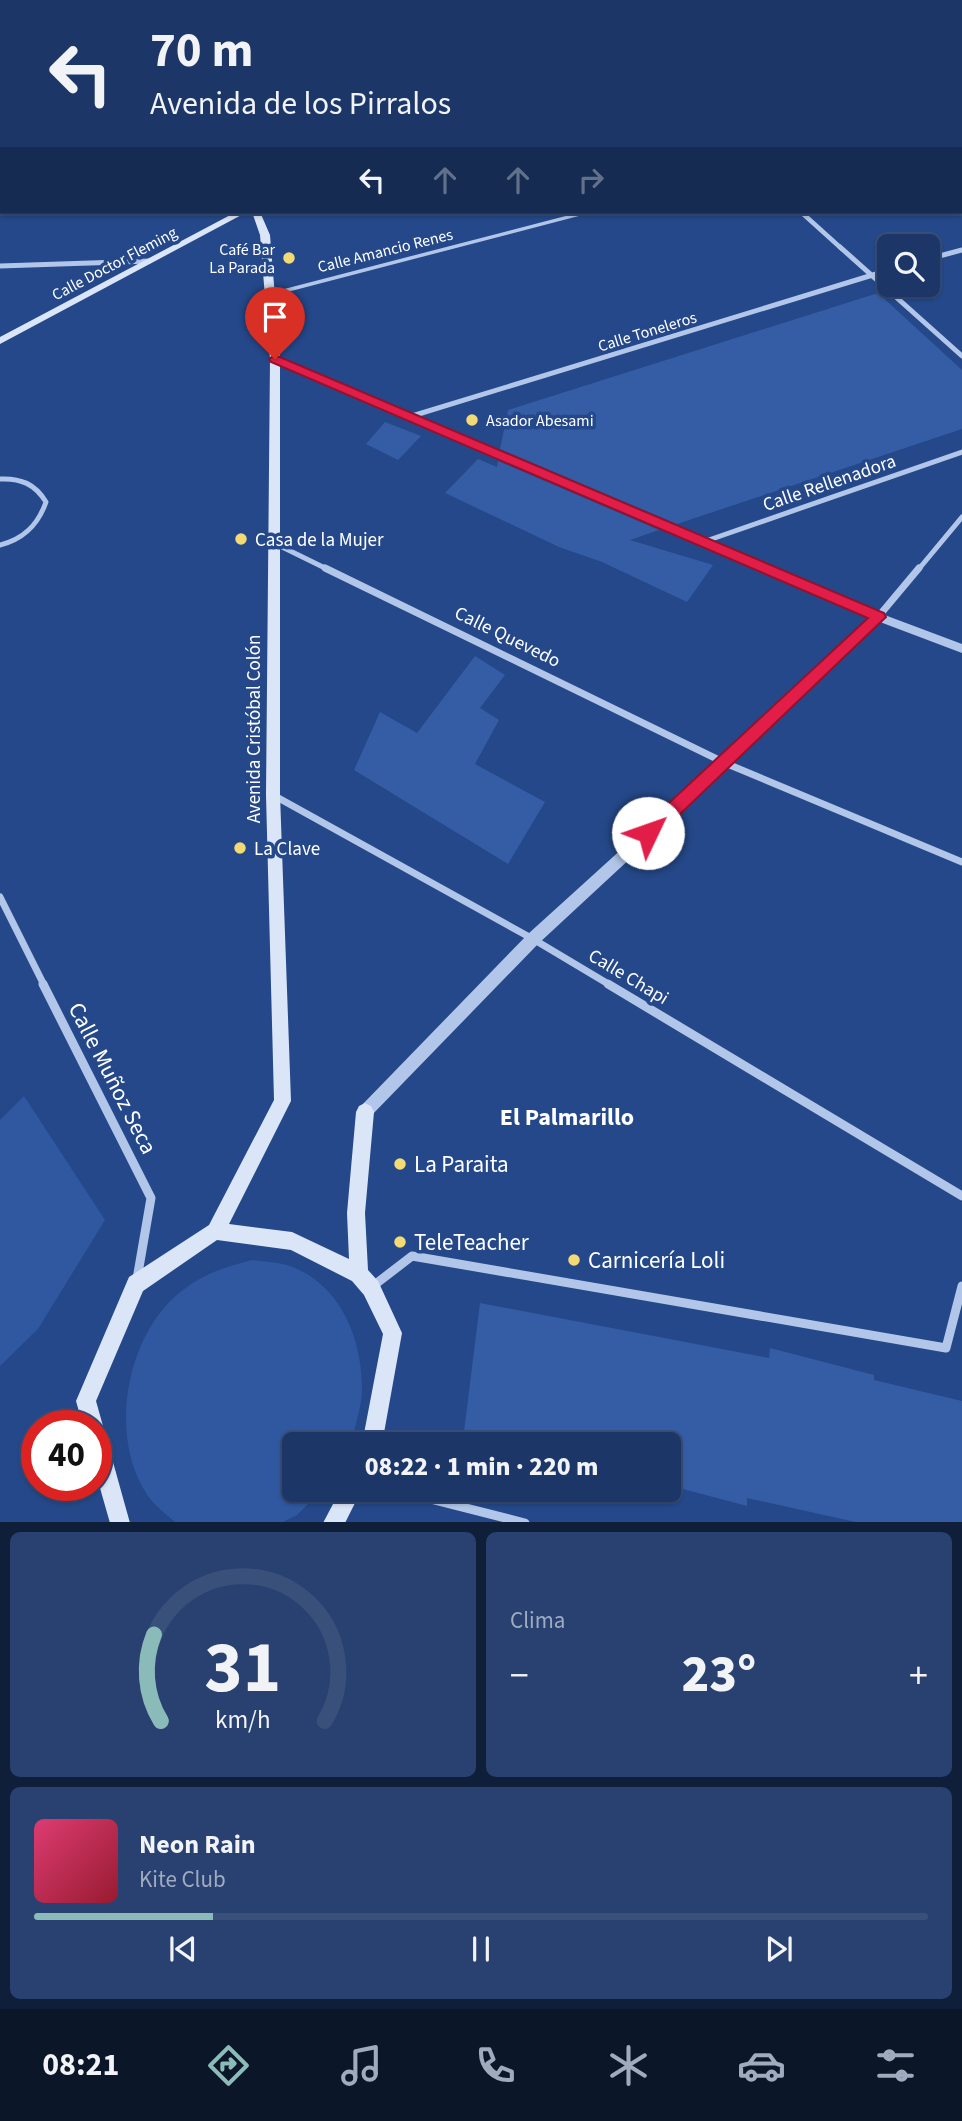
<!DOCTYPE html>
<html lang="es">
<head>
<meta charset="utf-8">
<style>
  :root { --surface:#1b3667; --page:#284170; --text:#f1f3f6; --muted:#a0abc0; --line:#39507b; --accent:#8bbbb9 }
  body { margin:0; font-family:"Source Sans 3",sans-serif; background:var(--page); color:var(--text); height:100vh; display:flex; flex-direction:column; font-size:26px; white-space:nowrap }
  * { box-sizing:border-box; margin:0 }
  p { font-size:23px; color:var(--muted) }
  .icon { flex:none; width:38px; height:38px; fill:none; stroke:currentColor; stroke-width:2; stroke-linecap:round; stroke-linejoin:round }
  .map { position:relative; height:1522px; overflow:hidden }
  .side { display:flex; flex-direction:column; gap:10px; padding:10px; background:#0f1e39; flex:1 }
  .side>* { flex:none }
  .top-card { position:absolute; left:0px; top:0px; width:962px; height:214px; box-shadow:0 2px 5px #0004,0 0 0 2px var(--line); background:#1b3667; color:var(--text); overflow:hidden }
  .buttons { position:absolute; left:877px; top:234px; display:grid; gap:14px }
  .buttons a { display:grid; place-items:center; width:63px; height:63px; border-radius:10px; background:var(--surface); box-shadow:0 2px 5px #0004,0 0 0 2px var(--line); font-size:35px }
  .speed { position:absolute; left:21px; top:1410px; display:flex; gap:14px; font-size:35px; font-weight:700; text-align:center }
  .speed>* { display:grid; place-content:center; width:91px; height:91px; border-radius:50%; background:var(--surface); box-shadow:0 2px 5px #0004,0 0 0 2px var(--line); line-height:1 }
  .speed .limit { border:10px solid #d22; background:#fff; color:#111 }
  .pin { position:absolute; display:grid; place-items:center; width:60px; height:60px; color:#fff; margin:-72px -30px; border-radius:50% 50% 50% 0; rotate:-45deg; box-shadow:0 0 7px #0007 }
  .pin .icon { rotate:45deg }
  .me { position:absolute; width:77px; margin:-38px; rotate:48deg; stroke-linejoin:round; filter:drop-shadow(0 0 5px #0008) }
  .turn { display:flex; align-items:center; gap:24px; height:147px; padding:0 35px; font-size:32px }
  .turn .icon { width:91px; height:91px; stroke-width:2.5 }
  .turn b { display:block; font-size:49px; line-height:60px }
  .lanes { display:flex; align-items:center; height:66px; padding:0 35px; background:#0003; justify-content:center; gap:35px; direction:ltr }
  .lanes .off { opacity:.35 }
  .big { font-size:52px; font-weight:800; line-height:1.1 }
  .side .card { flex:1; display:flex; flex-direction:column; justify-content:center; gap:10px; min-width:0; padding:0 24px; border-radius:10px; background:var(--page) }
  .side .dial { align-items:center; gap:0 }
  .dial svg { height:182px; overflow:visible; fill:none; stroke:var(--line); stroke-width:7; stroke-linecap:round; text-anchor:middle }
  .dial text { fill:var(--text); stroke:none }
  .song { display:flex; align-items:center; gap:21px }
  .cover { width:84px; height:84px; border-radius:10px; background:linear-gradient(135deg,hsl(340 70% 55%),hsl(350 70% 35%)) }
  .played { height:7px; border-radius:4px; background:linear-gradient(90deg,var(--accent) 20%,var(--line) 20%) }
  .keys { display:flex; justify-content:space-around; direction:ltr }
  .heat { display:flex; justify-content:space-between; align-items:center; font-size:38px; direction:ltr }
  .side .tiles { flex:1; display:grid; gap:10px; grid-template-columns:1fr 1fr }
  .card:last-child { grid-column:span 2 }
  .trip { position:absolute; left:282px; top:1432px; width:399px; height:70px; border-radius:10px; background:var(--surface); box-shadow:0 2px 5px #0004,0 0 0 2px var(--line); font-weight:800; line-height:70px; text-align:center }
  .menu { display:flex; height:112px; justify-content:space-around; align-items:center; background:#0b1629; color:var(--muted) }
  .menu .icon { width:49px; height:49px }
  .menu .on { color:var(--accent) }
  .menu b { font-size:32px; color:var(--text) }
  .map>svg:first-child { display:block }
  .green { fill:#2f58a0 }
  .building { fill:#355da5 }
  .lines { fill:none; stroke-linecap:round; stroke-linejoin:round }
  .minor-far3 { stroke:#b1c6e9; stroke-width:4.5 }
  .minor-far2 { stroke:#b1c6e9; stroke-width:5 }
  .minor-far1 { stroke:#b1c6e9; stroke-width:7 }
  .minor { stroke:#b1c6e9; stroke-width:9 }
  .tertiary { fill:#b1c6e9; fill-rule:evenodd }
  .secondary { fill:#dbe5f8; fill-rule:evenodd }
  .route { fill:#e11d48; stroke:#92132f; stroke-width:2 }
  .poi-dot { fill:#f4da74; stroke:#244889; stroke-width:2.5 }
  .labels { text-anchor:middle; stroke-width:7; stroke-linejoin:round; paint-order:stroke }
  .far-poi-label { font-size:16px; fill:#fff; stroke:#244889; text-anchor:end }
  .far-street-label { font-size:16px; fill:#fff; stroke:#244889 }
  .street-label { font-size:19px; fill:#fff; stroke:#244889 }
  .poi-label { font-size:19px; fill:#fff; stroke:#244889; text-anchor:start }
  .near-street-label { font-size:23px; fill:#fff; stroke:#244889 }
  .near-poi-label { font-size:23px; fill:#fff; stroke:#244889; text-anchor:start }
  .near-neighbourhood-label { font-size:24px; font-weight:bold; fill:#fff; stroke:#244889 }
</style>
</head>
<body>
<div class="map">
<svg width="962" height="1523" viewBox="0 0 962 1523">
  <rect width="100%" height="100%" fill="#244889"/>
  <path class="green" d="M24 1096 105 1220 38 1329 0 1366V1120Z
    M252 1260C264 1262 279 1262 290 1266 342 1285 363 1341 362 1393 361 1408 355 1425 352 1440L350 1444H294V1489H323L297 1515 283 1522H175C166 1514 155 1506 148 1496 107 1437 126 1332 183 1290 205 1273 226 1267 252 1260Z"/>
  <path class="building" d="M878 293 962 370V429L677 524 500 449 508 410Z
    M385 422 421 436 398 460 366 444Z
    M478 459 497 467 498 461 659 530 630 540 713 565 687 602 602 562 559 547 445 493Z
    M475 656 505 675 480 708 499 720 475 764 545 802 508 864 354 770 380 712 417 733Z
    M480 1303 769 1358 770 1348 874 1375V1380L962 1401V1523H860L747 1498V1506L668 1485V1444H481L463 1440Z"/>
  <g class="lines">
    <path class="minor-far3" d="M267 0 269 2
      M286 0 293 2
      M85 2 87 0
      M361 2 363 0
      M709 2 716 0
      M0 54 2 52
      M801 212 842 249"/>
    <path class="minor-far2" d="M840 247 962 356
      M928 259 962 250
      M0 266 150 261
      M412 416 889 270
      M0 479C21 478 35 484 46 502 38 525 24 539 0 545
      M706 541 962 452
      M274 543 329 570
      M918 570 962 517"/>
    <path class="minor-far1" d="M325 568 725 763 962 862
      M878 617 919 568
      M273 795 533 939 610 985
      M0 897 44 985"/>
    <path class="minor" d="M43 984 151 1198 137 1279
      M608 984 962 1196
      M373 1286 412 1256 946 1348 962 1286
      M391 1489 525 1523"/>
    <path class="tertiary" d="M474 0H481L473 2Z
      M581 212H594L272 296 265 294Z
      M275 356 882 614 962 644V653L880 622 729 767 538 944 370 1117 365 1119 360 1117 358 1112 360 1107 528 934 721 759 870 618 272 361V357Z"/>
    <path class="secondary" d="M904 0H917L901 2Z
      M0 187H2V193H0Z
      M236 212H247L0 344V337Z
      M252 212H260L270 235 280 359V795L291 1101 229 1224 292 1232 349 1259 347 1213 356 1112 359 1106 365 1103 371 1106 374 1112 365 1213 368 1270 378 1281 402 1333 382 1444H362L383 1334 364 1295 352 1281 291 1250 217 1240 143 1291 96 1401 103 1426 102 1429 106 1437 130 1523H110L96 1474V1426H83L76 1401 129 1277 209 1225 274 1100 266 795 270 359 260 235Z
      M341 1489H362L345 1523H323Z"/>
  </g>
  <path class="route" d="M275 355 884 613 886 617 654 839 648 841 642 839 640 833 642 828 868 618 271 362 269 359Z"/>
  <g class="poi-dot">
    <circle cx="289" cy="258" r="7"/>
    <circle cx="472" cy="420" r="7"/>
    <circle cx="241" cy="539" r="7"/>
    <circle cx="240" cy="848" r="7"/>
    <circle cx="400" cy="1164" r="7"/>
    <circle cx="400" cy="1242" r="7"/>
    <circle cx="574" cy="1260" r="7"/>
  </g>
  <g class="labels">
    <g class="far-poi-label">
      <text x="275" y="255">Café Bar<tspan x="275" dy="18">La Parada</tspan></text>
      <text x="486" y="426" text-anchor="start">Asador Abesami</text>
    </g>
    <g class="far-street-label">
      <text transform="translate(385 250) rotate(-14)" y="6">Calle Amancio Renes</text>
      <text transform="translate(114 263) rotate(-28)" y="6">Calle Doctor Fleming</text>
      <text transform="translate(647 331) rotate(-17)" y="6">Calle Toneleros</text>
    </g>
    <g class="street-label">
      <text transform="translate(829 482) rotate(-19)" y="7">Calle Rellenadora</text>
      <text transform="translate(508 636) rotate(26)" y="7">Calle Quevedo</text>
      <text transform="translate(253 729) rotate(-90)" y="7">Avenida Cristóbal Colón</text>
      <text transform="translate(629 976) rotate(31)" y="7">Calle Chapi</text>
    </g>
    <g class="poi-label">
      <text x="255" y="546">Casa de la Mujer</text>
      <text x="254" y="855">La Clave</text>
    </g>
    <g class="near-street-label">
      <text transform="translate(113 1078) rotate(63)" y="8">Calle Muñoz Seca</text>
    </g>
    <g class="near-poi-label">
      <text x="414" y="1172">La Paraita</text>
      <text x="414" y="1250">TeleTeacher</text>
      <text x="588" y="1268">Carnicería Loli</text>
    </g>
    <g class="near-neighbourhood-label">
      <text x="567" y="1125">El Palmarillo</text>
    </g>
  </g>
</svg>
<div class="buttons">
<a><svg class="icon" aria-label="search" viewBox="0 0 24 24"><circle cx="10" cy="10" r="6"/><path d="M15 15l6 6"/></svg></a>
</div>
<div class="speed"><div class="limit">40</div></div>
<div class="pin" style="left:275px;top:359px;background:#d93025"><svg class="icon" aria-label="arrive" viewBox="0 0 24 24"><path d="M6 21V4h12l-3 4 3 4H6"/></svg></div>
<svg class="me" style="left:648px;top:833px" viewBox="-20 -20 40 40"><circle r="19" fill="#fff"/><path d="M0-13L10 11 0 6-10 11z" fill="#e11d48"/></svg>
<div class="trip">08:22 · 1 min · 220 m</div>
<div class="top-card">
<div class="turn"><svg class="icon" aria-label="left" viewBox="0 0 24 24"><path d="M17 20v-9H6M10 6l-5 5 5 5"/></svg><div><b>70 m</b>Avenida de los Pirralos</div></div>
<div class="lanes"><svg class="icon" aria-label="left" viewBox="0 0 24 24"><path d="M17 20v-9H6M10 6l-5 5 5 5"/></svg><svg class="icon off" aria-label="ahead" viewBox="0 0 24 24"><path d="M12 20V5M6 11l6-6 6 6"/></svg><svg class="icon off" aria-label="ahead" viewBox="0 0 24 24"><path d="M12 20V5M6 11l6-6 6 6"/></svg><svg class="icon off" aria-label="right" viewBox="0 0 24 24"><path d="M7 20v-9h11M14 6l5 5-5 5"/></svg></div>
</div>
</div>
<section class="side">
<div class="tiles">
<div class="card dial"><svg viewBox="0 0 100 80">
<path d="M14 69A42 42 0 1 1 86 69"/>
<path d="M14 69A42 42 0 0 1 11 31" stroke="#8bbbb9"/>
<text x="50" y="56" font-size="32" font-weight="700">31</text>
<text x="50" y="72" font-size="11">km/h</text>
</svg></div>
<div class="card"><p>Clima</p>
<div class="heat"><a>−</a><b class="big">23°</b><a>+</a></div>
</div>
<div class="card">
<div class="song"><i class="cover"></i><div><b>Neon Rain</b><p>Kite Club</p></div></div>
<div class="played"></div>
<div class="keys"><svg class="icon" aria-label="previous" viewBox="0 0 24 24"><path d="M18 5L8 12l10 7zM5 5v14"/></svg><svg class="icon" aria-label="pause" viewBox="0 0 24 24"><path d="M8 5v14M16 5v14"/></svg><svg class="icon" aria-label="next" viewBox="0 0 24 24"><path d="M6 5l10 7-10 7zM19 5v14"/></svg></div>
</div>
</div>
</section>
<nav class="menu">
<b>08:21</b>
<svg class="icon on" aria-label="directions" viewBox="0 0 24 24"><path d="M12 3l9 9-9 9-9-9zM9 14v-3h6M13 9l2 2-2 2"/></svg>
<svg class="icon" aria-label="music" viewBox="0 0 24 24"><path d="M9 18V5l10-2v13"/><circle cx="6" cy="18" r="3"/><circle cx="16" cy="16" r="3"/></svg>
<svg class="icon" aria-label="phone" viewBox="0 0 24 24"><path d="M5 4h4l2 5-3 2q2 4 5 5l2-3 5 2v4C11 20 4 13 5 4z"/></svg>
<svg class="icon" aria-label="climate" viewBox="0 0 24 24"><path d="M12 3v18M4 7l16 10M4 17L20 7"/></svg>
<svg class="icon" aria-label="car" viewBox="0 0 24 24"><path d="M5 17H2v-5l4-1 3-4h7l3 4 3 1v5h-3M9 17h6M6 11h13"/><circle cx="7" cy="17" r="2"/><circle cx="17" cy="17" r="2"/></svg>
<svg class="icon" aria-label="filters" viewBox="0 0 24 24"><path d="M4 7h16M4 17h16"/><circle cx="9" cy="7" r="2"/><circle cx="15" cy="17" r="2"/></svg>
</nav>
</body>
</html>
